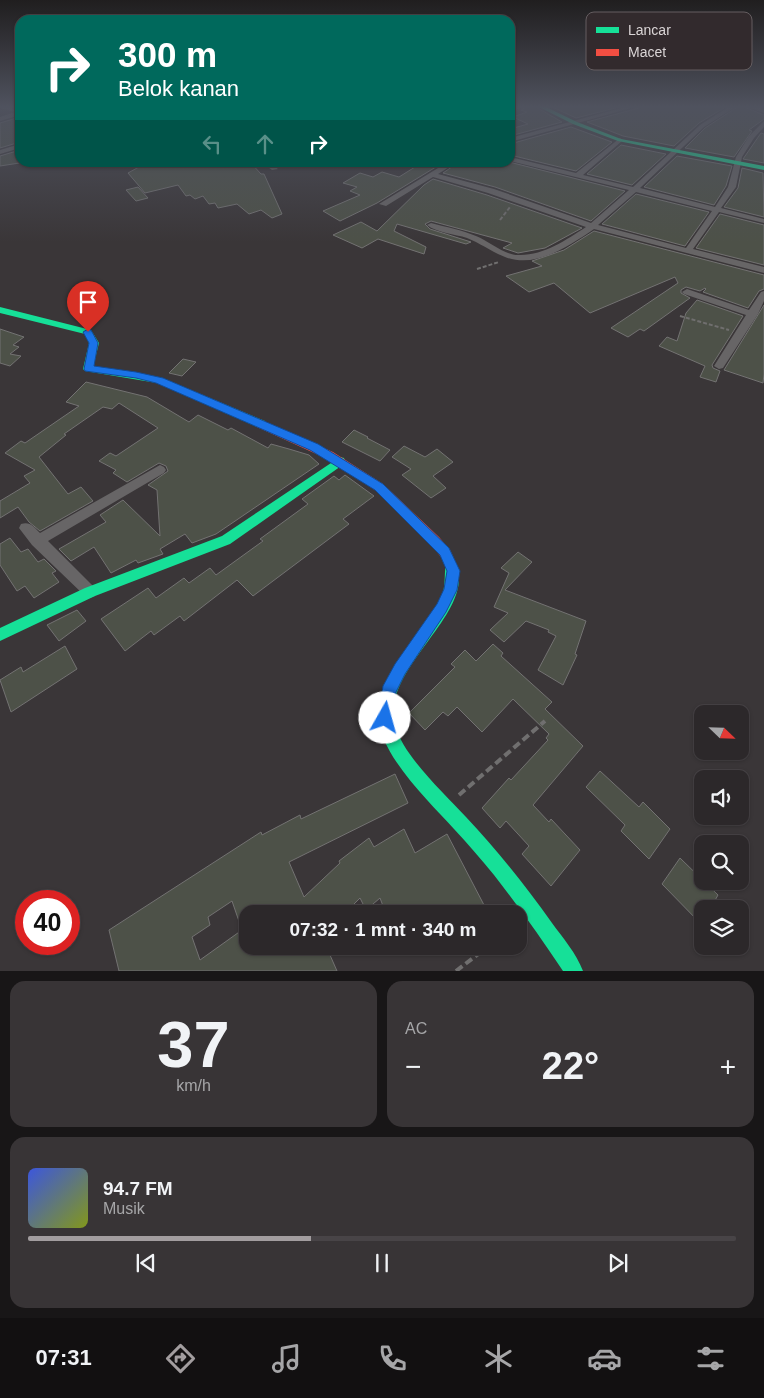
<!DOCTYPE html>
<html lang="id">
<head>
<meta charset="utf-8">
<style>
  :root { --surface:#2c282a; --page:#383436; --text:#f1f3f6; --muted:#a6a6a8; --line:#484447; --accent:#a29d9f }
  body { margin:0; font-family:Helvetica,sans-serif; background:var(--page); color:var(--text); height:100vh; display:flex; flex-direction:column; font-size:19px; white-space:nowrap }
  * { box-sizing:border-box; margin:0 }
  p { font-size:16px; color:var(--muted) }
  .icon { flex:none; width:28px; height:28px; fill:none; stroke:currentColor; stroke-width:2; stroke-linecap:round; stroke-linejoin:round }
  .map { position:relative; height:971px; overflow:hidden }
  .details { display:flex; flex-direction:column; gap:10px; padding:10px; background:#181617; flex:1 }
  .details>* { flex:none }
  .guide { position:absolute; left:15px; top:15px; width:500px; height:152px; border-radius:15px; box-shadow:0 1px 4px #0004,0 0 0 1px var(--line); background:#00695c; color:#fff; overflow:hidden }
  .needle { width:32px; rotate:113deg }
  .buttons { position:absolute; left:694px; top:705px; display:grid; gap:10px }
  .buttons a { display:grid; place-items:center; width:55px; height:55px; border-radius:10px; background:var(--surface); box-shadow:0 1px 4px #0004,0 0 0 1px var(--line); font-size:25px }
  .speed { position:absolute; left:15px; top:890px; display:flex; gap:10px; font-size:25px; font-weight:700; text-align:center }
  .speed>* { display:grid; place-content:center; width:65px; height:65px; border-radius:50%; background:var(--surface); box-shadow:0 1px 4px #0004,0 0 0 1px var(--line); line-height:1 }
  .speed .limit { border:8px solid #d22; background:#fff; color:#111 }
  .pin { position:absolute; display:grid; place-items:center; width:42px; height:42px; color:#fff; margin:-51px -21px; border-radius:50% 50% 50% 0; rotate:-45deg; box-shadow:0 0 5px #0007 }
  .pin .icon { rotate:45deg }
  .me { position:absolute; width:55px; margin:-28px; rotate:7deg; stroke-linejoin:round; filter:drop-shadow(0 0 4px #0008) }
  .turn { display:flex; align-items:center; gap:18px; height:105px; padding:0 20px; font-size:22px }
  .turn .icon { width:65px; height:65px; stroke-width:2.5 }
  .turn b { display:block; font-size:35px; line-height:42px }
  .lanes { display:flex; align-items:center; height:48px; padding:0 20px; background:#0003; justify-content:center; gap:25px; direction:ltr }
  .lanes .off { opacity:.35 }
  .big { font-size:38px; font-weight:700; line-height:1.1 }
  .details .widget { flex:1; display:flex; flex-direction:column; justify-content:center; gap:8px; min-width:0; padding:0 18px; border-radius:15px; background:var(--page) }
  .details .dial { align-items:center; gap:0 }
  .dial b { font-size:65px; line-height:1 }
  .song { display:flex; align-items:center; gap:15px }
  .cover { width:60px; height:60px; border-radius:8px; background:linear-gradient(135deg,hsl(230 70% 55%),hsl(70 70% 35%)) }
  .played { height:5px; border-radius:2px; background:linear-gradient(90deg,var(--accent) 40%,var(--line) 40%) }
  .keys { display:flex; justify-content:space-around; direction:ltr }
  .heat { display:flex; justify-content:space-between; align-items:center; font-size:28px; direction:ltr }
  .details .tiles { flex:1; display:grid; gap:10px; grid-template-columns:1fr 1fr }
  .widget:last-child { grid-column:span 2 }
  .trip { position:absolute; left:239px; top:905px; width:288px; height:50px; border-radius:15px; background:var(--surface); box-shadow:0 1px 4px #0004,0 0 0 1px var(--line); font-weight:700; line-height:50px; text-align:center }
  .dock { display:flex; height:80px; justify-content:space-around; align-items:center; background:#121011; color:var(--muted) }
  .dock .icon { width:35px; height:35px }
  .dock .on { color:var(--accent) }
  .dock b { font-size:22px; color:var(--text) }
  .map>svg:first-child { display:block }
  .building { fill:#4d5148; stroke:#737272; fill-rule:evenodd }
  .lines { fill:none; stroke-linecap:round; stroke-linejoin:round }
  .path-far1 { stroke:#706f6f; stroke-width:2; stroke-dasharray:4 2; stroke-linecap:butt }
  .path { stroke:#706f6f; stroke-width:4; stroke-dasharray:8 4; stroke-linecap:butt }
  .street { fill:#676566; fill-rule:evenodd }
  .fast { fill:#16e098; fill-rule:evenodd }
  .jam { fill:#f24e42; fill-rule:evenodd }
  .route { fill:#1a73e8; stroke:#114b97 }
  .key { fill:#322a2d; stroke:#645d60; stroke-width:1 }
  .key-label { font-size:14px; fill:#dad5d6 }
</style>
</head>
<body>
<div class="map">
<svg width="764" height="971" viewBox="0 0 764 971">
  <rect width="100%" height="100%" fill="#3a3638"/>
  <path class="building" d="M528 106H534L562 122 510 136V129L528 124 513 117 527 112 521 110Z
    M550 106H623L576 118Z
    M640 106H727L699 123 674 146 623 136 587 122 639 108Z
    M739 106H742L764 115V119L749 130 752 131 734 157 685 148 705 128Z
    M20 117V142L0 148V123Z
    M571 127 612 142 576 171 510 155V144Z
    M761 133 764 134V163L743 159Z
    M621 145 666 154 632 185 587 174Z
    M20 150V162H26L0 166V156Z
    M677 156 732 166 726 186 714 205 644 187Z
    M148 162H250L261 174H264L282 214 272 218 261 210 249 214 237 204 218 208 215 203 209 204 203 196 195 199 190 195 186 196 178 185 145 193 128 173Z
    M423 162H444L377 203 340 221 323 211 360 195 350 191 357 187 343 183 360 173 373 177 382 172 399 177Z
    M459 162H509L625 191 591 221 495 187 443 173Z
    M742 168 763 173 764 217 724 207 738 188Z
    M433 179 487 195 582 228 545 248 518 253 503 248 512 243 431 221 425 224 430 229 471 242 466 244 397 224 394 231 426 247 424 254 378 239 362 248 333 235 361 222 377 231 424 185Z
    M138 187 148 198 136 201 126 190Z
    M636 194 709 212 685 246 602 224Z
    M720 214 764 225V265L696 248Z
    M594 231 764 275V289L759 291 748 308 703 292 706 289 705 288 700 291 686 287 681 290V293L690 298 644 331 640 329 628 337 611 328 678 283 675 277 590 313 554 283 529 292 506 276 542 266 532 261 564 250Z
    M697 300 743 316 712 365 713 368 720 371 716 382 700 377 705 366 659 346 667 337 677 341 686 313Z
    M764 305V374L763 383 724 370Z
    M0 329 24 337 13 345 19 347 10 354 21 356 10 366 0 363Z
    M183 359 196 362 182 376 169 373Z
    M86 382 147 397 189 422 198 415 228 430 231 428 268 448 271 444 289 449 309 455 319 464 216 534 192 543 185 534 160 549 163 554 138 563 136 560 111 573 94 547 71 561 59 549 106 522 100 515 123 500 160 536 157 490 148 485 168 471 166 466 159 463 127 482 113 473 116 470 99 461 110 453 116 456 158 428 119 403 112 409 103 407 64 434 66 435 39 457 68 494 81 487 93 501 40 531 29 522 18 507 0 518V501L30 483 24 476 35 470 5 453 21 441 25 443 79 406 66 402Z
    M354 430 368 437 367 438 390 450 380 461 342 442Z
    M404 446 425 457 437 449 453 462 433 476 446 488 431 498 402 475 411 469 392 457Z
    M345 475 374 496 343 519 349 524 253 596 237 580 184 621 180 616 154 635 151 631 125 651 101 619 148 588 156 598 184 578 189 583 210 568 216 575 263 541 260 539 308 504 302 499 334 476 339 480Z
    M10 538 21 552 28 549 38 562 44 559 56 571 52 573 59 582 34 598 25 586 17 591 0 565V544Z
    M518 552 532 562 505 590 586 621 575 654 577 655 563 685 538 670 556 636 548 632 549 630 526 621 504 642 490 630 508 613 494 607 509 573 501 568Z
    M77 610 86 621 59 641 47 625Z
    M493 644 503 653 501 656 552 702 545 709 583 746 533 805 549 822 551 819 580 850 551 886 522 854 529 846 506 821 500 828 482 808 509 778 511 780 548 740 546 738 549 734 513 699 482 732 457 707 448 716 443 712 425 730 409 713 455 667 451 664 465 650 476 661Z
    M65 646 77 669 11 712 0 680 21 667 23 672Z
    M600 771 639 807 643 802 670 829 649 859 621 831 625 825 586 787Z
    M395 774 408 803 289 862 304 897 340 863 339 861 369 838 374 847 404 829 415 853 447 834 484 905 470 914H386L380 898 366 910 360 898 344 914H248V946H326L337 971H119L109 930 261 832 262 835 300 815 301 819ZM232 901 242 930 200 960 192 937 210 925 208 917Z
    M680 858 718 895 710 909H702V925L662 884Z"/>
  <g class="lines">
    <path class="path-far1" d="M500 220 510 207
      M477 269 499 262
      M680 316 729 330"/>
    <path class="path" d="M459 795 545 721
      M456 971 489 946"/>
    <path class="street" d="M0 106 20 110V115L0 121V117L15 112 0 108Z
      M517 106H526L510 112V108Z
      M629 106H638L510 142V138Z
      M730 106H737L704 127 640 188 715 207 728 187 736 157 749 136 764 121V127L754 138 742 157 736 187 721 208 764 219V223L719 212 693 249 764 267V273L594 229C569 246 536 269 505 257 492 252 480 243 467 238 455 234 437 233 427 225L431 223C446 227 462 230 476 236 489 241 504 255 518 255 543 256 566 240 586 227L488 193 433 177 386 206 379 204 448 162H457L438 174 494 189 591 223 629 190 510 161V157L576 173 620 138 623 140 622 141 583 175 633 187 700 125ZM636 192 712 211 686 248 598 225Z
      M744 106H753L764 109V113Z
      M20 144V148L0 154V150Z
      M261 162H269L278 169 272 170Z
      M687 289 749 310 761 292 764 291V301L758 314 723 368 719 369 714 366 746 315 684 294 682 292Z
      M160 465 164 467 166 470 164 473 48 541 95 588 97 592 95 596 90 598 85 596 32 545 19 528 21 524C30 521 34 527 40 533Z"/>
    <path class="fast" d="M537 106H544L577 122 621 139 764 166V170L618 141 573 124Z
      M0 307 91 330 99 343 93 367 162 378 265 421 266 424 265 427H257L157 383 85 371 83 369 89 343 85 334 0 313Z
      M340 457 344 458 345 461 344 464 230 544 95 596 0 641V628L85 588 222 536Z
      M451 560 455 561C480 612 380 667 395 725 403 756 444 793 466 817 497 850 526 886 552 923 563 938 576 953 583 971H563C541 938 518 906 494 875 481 859 468 844 454 829 427 799 369 746 379 702 388 660 426 636 441 598 447 585 443 570 447 561Z"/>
    <path class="jam" d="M261 420 333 452 383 484 439 537 450 550 457 565 455 569 451 570 447 569 441 557 431 545 375 490 325 458 257 427 256 424 257 421Z"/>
  </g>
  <linearGradient id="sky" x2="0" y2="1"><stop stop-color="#201e1f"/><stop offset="0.44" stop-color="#4f525e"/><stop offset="1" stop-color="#4f525e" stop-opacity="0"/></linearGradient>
  <rect width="764" height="242" fill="url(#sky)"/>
  <path class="route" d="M88 329 91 330 98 343 94 366 136 372 163 378 318 444 383 484 449 548 460 571 457 590 446 612 405 674 396 692 391 724 385 726 380 724 378 718 383 686 395 664 437 604 444 589 447 571 440 555 375 490 310 450 156 383 136 378 85 371 84 369 89 343 83 332Z"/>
  <rect x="586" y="12" width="166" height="58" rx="8" class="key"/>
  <rect x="596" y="27" width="23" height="6" fill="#16e098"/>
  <rect x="596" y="49" width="23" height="7" fill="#f24e42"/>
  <g class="key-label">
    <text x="628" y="35">Lancar</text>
    <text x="628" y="57">Macet</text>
  </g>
</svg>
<div class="buttons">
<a><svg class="needle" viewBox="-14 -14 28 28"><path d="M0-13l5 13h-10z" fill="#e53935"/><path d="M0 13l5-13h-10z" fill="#a6a6a8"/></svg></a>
<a><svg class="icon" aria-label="sound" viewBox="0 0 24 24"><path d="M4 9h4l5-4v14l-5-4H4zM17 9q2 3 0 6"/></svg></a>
<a><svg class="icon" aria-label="search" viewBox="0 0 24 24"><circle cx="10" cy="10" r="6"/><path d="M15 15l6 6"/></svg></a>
<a><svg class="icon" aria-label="layers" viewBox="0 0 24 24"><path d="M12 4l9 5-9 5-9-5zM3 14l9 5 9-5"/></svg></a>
</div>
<div class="speed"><div class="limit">40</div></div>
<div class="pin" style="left:88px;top:332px;background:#d93025"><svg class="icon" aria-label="arrive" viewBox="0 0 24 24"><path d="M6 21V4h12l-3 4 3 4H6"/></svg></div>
<svg class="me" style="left:385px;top:718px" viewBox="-20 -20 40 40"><circle r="19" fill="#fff"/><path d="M0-13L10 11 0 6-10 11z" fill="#1a73e8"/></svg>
<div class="trip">07:32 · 1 mnt · 340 m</div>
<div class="guide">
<div class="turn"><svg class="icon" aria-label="right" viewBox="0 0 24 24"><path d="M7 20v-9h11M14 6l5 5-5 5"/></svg><div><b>300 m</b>Belok kanan</div></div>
<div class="lanes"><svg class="icon off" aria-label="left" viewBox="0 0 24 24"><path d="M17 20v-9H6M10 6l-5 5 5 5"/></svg><svg class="icon off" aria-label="ahead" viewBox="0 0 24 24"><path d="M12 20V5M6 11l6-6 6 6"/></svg><svg class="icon" aria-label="right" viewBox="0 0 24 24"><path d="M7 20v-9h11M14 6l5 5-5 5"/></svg></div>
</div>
</div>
<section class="details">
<div class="tiles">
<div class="widget dial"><b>37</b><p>km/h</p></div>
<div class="widget"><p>AC</p>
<div class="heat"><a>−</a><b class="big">22°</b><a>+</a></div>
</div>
<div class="widget">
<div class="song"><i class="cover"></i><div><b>94.7 FM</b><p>Musik</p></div></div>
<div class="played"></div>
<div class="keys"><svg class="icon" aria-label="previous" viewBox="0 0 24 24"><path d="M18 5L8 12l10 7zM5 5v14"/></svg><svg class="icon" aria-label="pause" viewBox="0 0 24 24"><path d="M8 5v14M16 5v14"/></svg><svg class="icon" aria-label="next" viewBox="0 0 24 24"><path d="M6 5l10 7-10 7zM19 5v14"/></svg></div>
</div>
</div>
</section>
<nav class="dock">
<b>07:31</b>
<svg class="icon on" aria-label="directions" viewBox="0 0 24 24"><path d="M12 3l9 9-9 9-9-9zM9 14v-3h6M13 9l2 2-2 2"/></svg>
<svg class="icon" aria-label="music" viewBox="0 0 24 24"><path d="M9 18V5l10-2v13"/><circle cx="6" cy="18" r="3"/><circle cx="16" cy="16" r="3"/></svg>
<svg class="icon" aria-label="phone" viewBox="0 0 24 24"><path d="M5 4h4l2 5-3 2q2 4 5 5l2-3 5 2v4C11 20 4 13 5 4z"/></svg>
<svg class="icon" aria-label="climate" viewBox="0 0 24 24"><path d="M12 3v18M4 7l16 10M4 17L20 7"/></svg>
<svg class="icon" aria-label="car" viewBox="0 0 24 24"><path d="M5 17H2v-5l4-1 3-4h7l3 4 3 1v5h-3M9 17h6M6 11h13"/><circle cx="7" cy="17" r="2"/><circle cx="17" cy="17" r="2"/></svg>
<svg class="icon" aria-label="filters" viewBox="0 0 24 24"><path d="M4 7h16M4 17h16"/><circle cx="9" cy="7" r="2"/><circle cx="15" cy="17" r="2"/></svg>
</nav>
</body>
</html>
